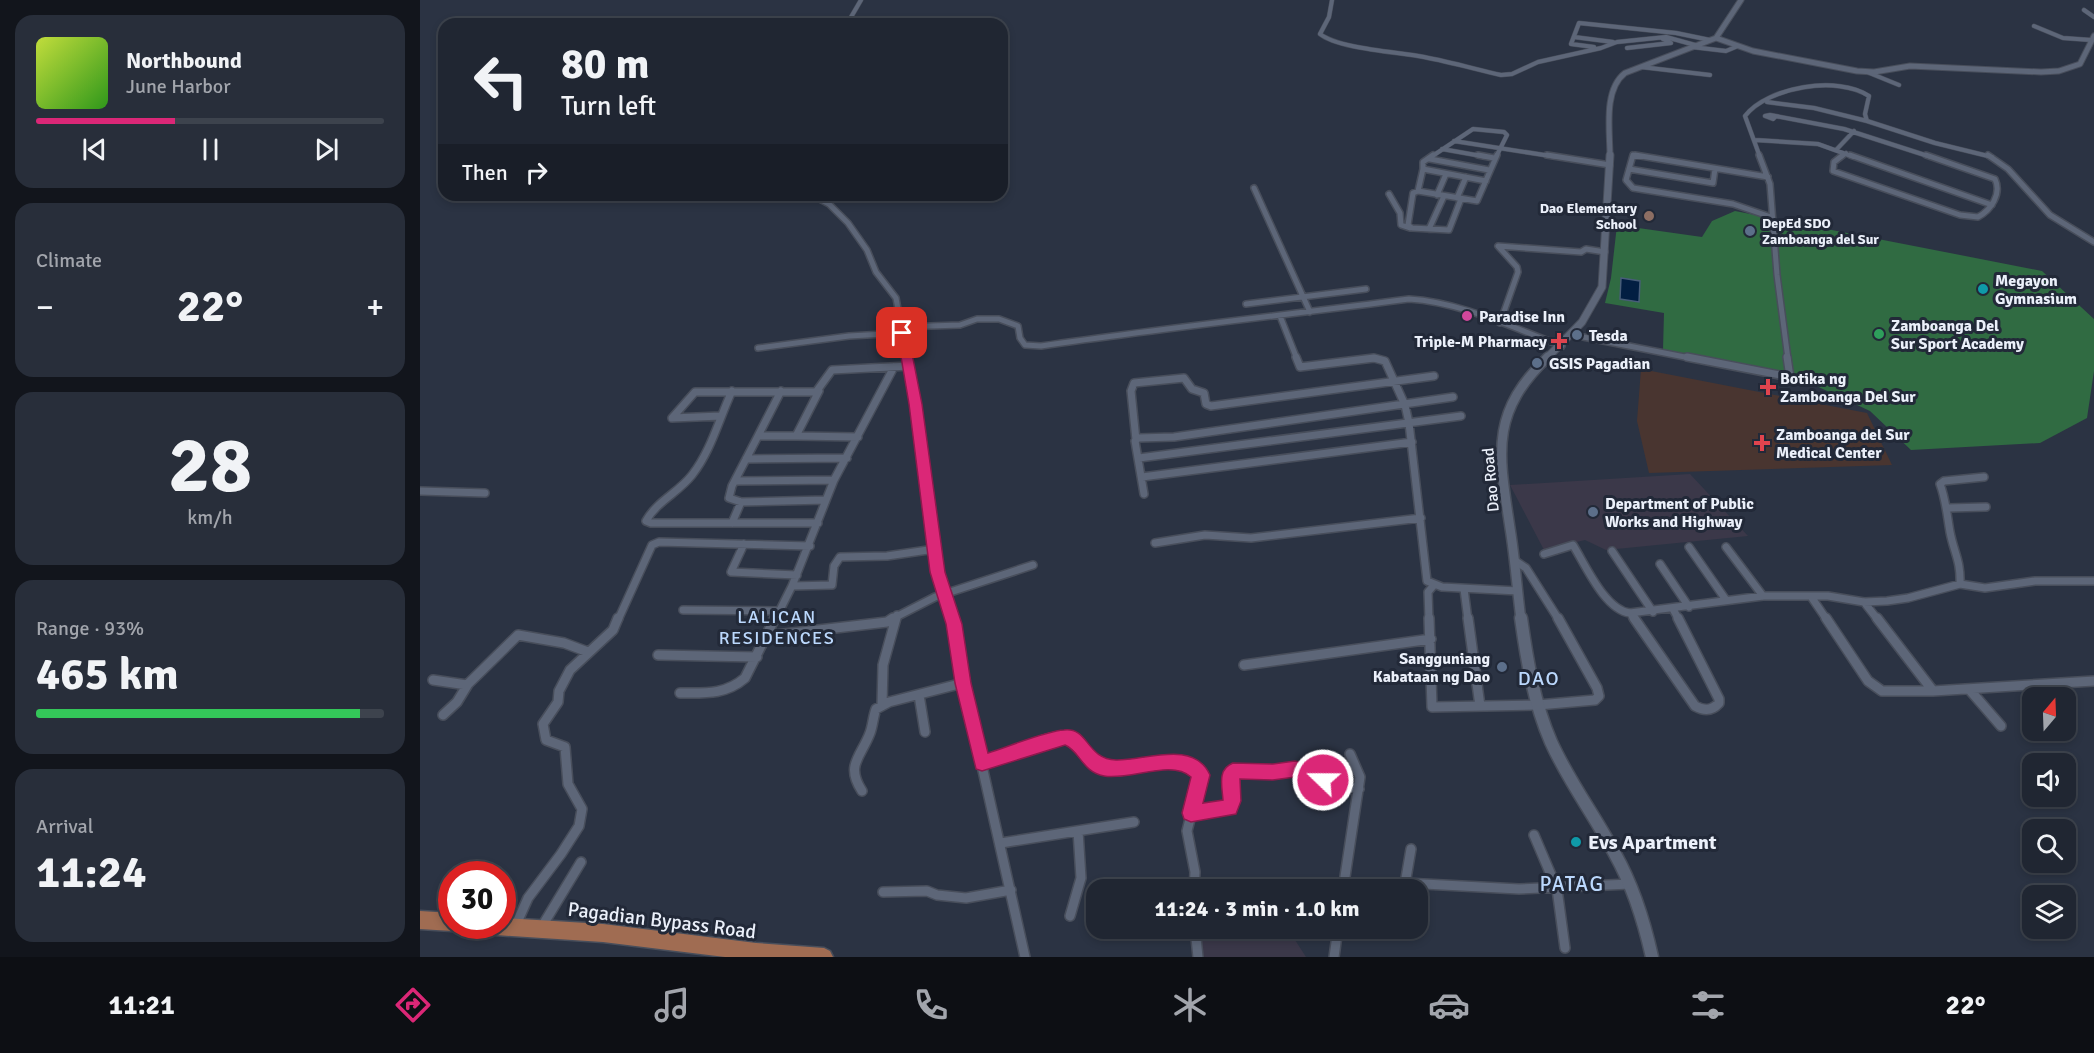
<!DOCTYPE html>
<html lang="en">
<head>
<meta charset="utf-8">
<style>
  :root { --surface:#202632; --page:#282e3a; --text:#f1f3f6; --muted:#a2a5ac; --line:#3d434d; --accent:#db2777 }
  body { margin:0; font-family:Signika,sans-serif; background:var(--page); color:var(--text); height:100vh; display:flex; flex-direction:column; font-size:22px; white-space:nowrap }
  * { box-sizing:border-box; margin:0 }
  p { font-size:20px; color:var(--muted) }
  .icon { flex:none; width:33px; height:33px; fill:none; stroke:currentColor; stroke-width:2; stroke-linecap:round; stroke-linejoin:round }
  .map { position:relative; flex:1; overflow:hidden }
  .details { display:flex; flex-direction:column; gap:15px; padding:15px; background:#12151c; width:420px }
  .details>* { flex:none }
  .banner { position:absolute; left:18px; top:18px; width:570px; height:183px; border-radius:18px; box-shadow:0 3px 9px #0003,0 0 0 2px var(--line); background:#202632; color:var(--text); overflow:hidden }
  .needle { width:39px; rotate:19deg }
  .controls { position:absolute; left:1602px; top:687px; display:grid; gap:12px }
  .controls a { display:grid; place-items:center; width:54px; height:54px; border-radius:12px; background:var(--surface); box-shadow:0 3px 9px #0003,0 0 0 2px var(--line); font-size:30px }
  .speed { position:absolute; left:18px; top:861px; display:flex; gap:12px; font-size:30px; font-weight:700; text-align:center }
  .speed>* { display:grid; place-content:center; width:78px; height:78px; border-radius:50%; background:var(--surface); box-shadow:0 3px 9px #0003,0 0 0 2px var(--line); line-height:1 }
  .speed .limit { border:9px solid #d22; background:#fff; color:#111 }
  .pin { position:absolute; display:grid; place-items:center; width:51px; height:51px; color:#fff; margin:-26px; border-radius:12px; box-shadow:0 3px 9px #0006 }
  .me { position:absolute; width:66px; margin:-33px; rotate:292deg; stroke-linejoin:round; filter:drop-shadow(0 0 4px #0008) }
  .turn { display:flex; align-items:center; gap:21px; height:126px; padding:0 24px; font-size:27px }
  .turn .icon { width:78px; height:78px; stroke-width:2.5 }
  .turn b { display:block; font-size:42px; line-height:51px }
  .then { display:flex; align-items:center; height:57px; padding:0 24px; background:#0003; gap:12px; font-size:22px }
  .big { font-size:45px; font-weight:700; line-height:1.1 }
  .details .card { flex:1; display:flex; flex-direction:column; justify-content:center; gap:9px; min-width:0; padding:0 21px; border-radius:18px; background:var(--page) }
  .details .dial { align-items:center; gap:0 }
  .dial b { font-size:78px; line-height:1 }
  .song { display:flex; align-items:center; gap:18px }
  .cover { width:72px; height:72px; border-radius:9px; background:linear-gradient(135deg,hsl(70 70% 55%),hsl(110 70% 35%)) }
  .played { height:6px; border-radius:3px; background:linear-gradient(90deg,var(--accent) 40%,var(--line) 40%) }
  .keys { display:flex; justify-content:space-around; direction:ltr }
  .heat { display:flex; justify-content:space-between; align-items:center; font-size:33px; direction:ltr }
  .charge { height:9px; border-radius:4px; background:linear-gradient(90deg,#34c759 93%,var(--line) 0) }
  .trip { position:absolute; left:666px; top:879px; width:342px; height:60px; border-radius:18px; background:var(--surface); box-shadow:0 3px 9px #0003,0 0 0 2px var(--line); font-weight:700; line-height:60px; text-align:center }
  .tabs { display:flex; height:96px; justify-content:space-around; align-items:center; background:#0d0f14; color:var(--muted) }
  .tabs .icon { width:42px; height:42px }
  .tabs .on { color:var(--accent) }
  .tabs b { font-size:27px; color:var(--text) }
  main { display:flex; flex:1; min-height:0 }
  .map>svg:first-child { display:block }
  .commercial { fill:#3b3849 }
  .medical { fill:#493530 }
  .green { fill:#306b42 }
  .water { fill:#021e42; stroke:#485d79; stroke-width:1.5 }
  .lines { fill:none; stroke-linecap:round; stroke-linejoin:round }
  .minor-far3-casing { stroke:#484e5b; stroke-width:5 }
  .minor-far2-casing { stroke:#484e5b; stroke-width:8 }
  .minor-far1-casing { stroke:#484e5b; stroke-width:10 }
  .minor-casing { stroke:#484e5b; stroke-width:12 }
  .tertiary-far3-casing { stroke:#484e5b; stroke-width:7 }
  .tertiary-far2-casing { stroke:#484e5b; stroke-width:9 }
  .tertiary-far1-casing { stroke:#484e5b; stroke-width:12 }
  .tertiary-casing { stroke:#484e5b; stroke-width:15 }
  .trunk-casing { stroke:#484e5b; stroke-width:3 }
  .minor-far3 { stroke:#5d6678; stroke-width:4 }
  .minor-far2 { stroke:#5d6678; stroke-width:5 }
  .minor-far1 { stroke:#5d6678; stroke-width:7 }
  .minor { stroke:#5d6678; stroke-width:9 }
  .tertiary-far3 { stroke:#5d6678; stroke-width:5 }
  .tertiary-far2 { stroke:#5d6678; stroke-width:7 }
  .tertiary-far1 { stroke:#5d6678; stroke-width:9 }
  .tertiary { stroke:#5d6678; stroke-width:12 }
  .trunk { fill:#a06c52; fill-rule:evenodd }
  .route { fill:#db2777; stroke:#8e194d; stroke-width:1.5 }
  .education-dot { fill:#8d6e63; stroke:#222938; stroke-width:2 }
  .service-dot { fill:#5c6f8a; stroke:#222938; stroke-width:2 }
  .culture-dot { fill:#0f9aa8; stroke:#222938; stroke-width:2 }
  .hotel-dot { fill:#d1479c; stroke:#222938; stroke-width:2 }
  .leisure-dot { fill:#2e9e5b; stroke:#222938; stroke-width:2 }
  .health-dot { fill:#e0444e; stroke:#222938; stroke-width:2 }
  .labels { text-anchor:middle; stroke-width:6; stroke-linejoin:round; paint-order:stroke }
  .far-poi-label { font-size:14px; font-weight:bold; fill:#ebf0fa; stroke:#222938; text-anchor:end }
  .poi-label { font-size:16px; font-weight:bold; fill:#ebf0fa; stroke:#222938; text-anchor:start }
  .street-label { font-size:16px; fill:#ebf0fa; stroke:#222938 }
  .neighbourhood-label { font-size:18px; letter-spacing:1.5px; fill:#bbd8fd; stroke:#222938 }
  .quarter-label { font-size:20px; letter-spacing:1.5px; fill:#bbd8fd; stroke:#222938 }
  .near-poi-label { font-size:20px; font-weight:bold; fill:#ebf0fa; stroke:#222938; text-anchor:start }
  .near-street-label { font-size:20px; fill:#ebf0fa; stroke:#222938 }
  .near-neighbourhood-label { font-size:21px; letter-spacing:1.5px; fill:#bbd8fd; stroke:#222938 }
</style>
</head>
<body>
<main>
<section class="details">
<div class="card">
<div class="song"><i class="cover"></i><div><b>Northbound</b><p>June Harbor</p></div></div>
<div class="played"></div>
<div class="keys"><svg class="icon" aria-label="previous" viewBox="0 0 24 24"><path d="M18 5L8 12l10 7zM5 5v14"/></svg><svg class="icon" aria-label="pause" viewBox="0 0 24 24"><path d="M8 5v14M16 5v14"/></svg><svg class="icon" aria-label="next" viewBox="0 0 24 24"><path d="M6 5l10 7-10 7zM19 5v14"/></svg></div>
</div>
<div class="card"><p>Climate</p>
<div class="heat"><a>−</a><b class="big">22°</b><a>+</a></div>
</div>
<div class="card dial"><b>28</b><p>km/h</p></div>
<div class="card"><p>Range · 93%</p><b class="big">465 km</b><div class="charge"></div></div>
<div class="card"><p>Arrival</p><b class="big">11:24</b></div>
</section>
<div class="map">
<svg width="1674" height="957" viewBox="0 0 1674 957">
  <rect width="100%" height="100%" fill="#2b3343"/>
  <path class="commercial" d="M1270 474 1328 536 1186 550 1165 540 1124 550 1090 485Z
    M779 929H868L886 957H781Z"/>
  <path class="medical" d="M1221 369 1447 413 1472 465 1229 473 1217 421Z"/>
  <path class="green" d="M1315 211 1622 271 1674 319V371L1667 418 1620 443 1491 450 1450 411 1375 376 1243 350 1244 313 1185 303 1191 278 1197 225 1282 237 1292 221Z"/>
  <path class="water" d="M1201 278 1220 281 1219 302 1200 299Z"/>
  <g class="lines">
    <defs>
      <path id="minor-far3" d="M912 0 909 17 900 34C919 49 979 52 1004 57 1030 62 1055 69 1081 75L1092 74 1118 62 1181 48 1197 42 1246 37 1275 45
        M1664 10 1674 17
        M427 24 441 0
        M1614 26 1643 38 1671 40
        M1154 37 1193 42
        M1174 47 1151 44 1159 23 1256 33 1290 40
        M1272 47 1306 51 1318 46
        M1207 48 1251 43 1243 39
        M1221 67 1290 75
        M1447 72 1479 85
        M1347 102 1394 108 1447 121
        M1355 117 1353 119 1345 116 1350 115 1424 129 1511 157
        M1335 140 1398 144 1434 157
        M1034 141 1137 157
        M1022 149 1067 157
        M1417 149 1434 131
        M1011 157 1053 129 1084 132 1087 135 1076 157
        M1213 157H1224
        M1340 157 1325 116C1347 87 1418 75 1449 96L1445 114 1447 121 1515 143 1572 157
        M1421 157 1426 153"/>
      <path id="minor-far2" d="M1058 155 1074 158
        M1127 155 1190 165
        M1213 155 1206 180 1213 188 1313 204 1351 217
        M1215 155 1348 177
        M1339 155 1350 184 1357 275 1368 359
        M1423 155 1414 162 1413 171 1540 215 1558 217C1571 210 1582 194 1575 179L1506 155
        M1430 155 1572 205
        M1568 155 1588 169 1630 215 1674 242
        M1010 159 1069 170
        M1003 169 1066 181
        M1003 169 998 191 1057 201 1077 155
        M1003 169V162L1013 155
        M1209 169 1293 183 1295 169
        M834 188 890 312
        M998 191 993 193 988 225 992 228 1029 230 1041 199
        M969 194 980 213 981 225 990 228
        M392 195 409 204 428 223 447 250 456 272 476 298 487 359
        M1017 195 1026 174
        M1037 198 1046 177
        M1009 229 1024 196
        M826 304 946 289
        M860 316 877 359
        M1080 323 1098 272 1097 267 1078 246 1161 252 1166 249 1185 252
        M481 327 540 325 557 319H579L598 326 600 338 605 345 621 346C743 328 866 315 989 299 1041 302 1093 328 1142 346
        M1153 335 1275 359
        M338 348 429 336 482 333
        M949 359H956"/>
      <path id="minor-far1" d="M487 357 496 404 518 572 533 620
        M876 357 880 367 954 358 965 361 985 405 989 423 1007 581 1022 587 1098 591
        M1267 357 1370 377 1367 357
        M312 391C299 419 291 451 272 475 258 493 237 501 226 521L231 523H398
        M399 391 376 436 438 437
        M301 416 252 418 275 392H396L412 370 489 366
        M338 436 361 391
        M376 436H338L312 486 309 498 321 502 406 500
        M716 440 711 391 714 383 764 378 772 389 784 393 786 404 791 406 1014 376
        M719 458 1041 416
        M326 459 427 458
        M722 477 992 442
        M315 481 414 480
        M0 491 65 493
        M724 494 715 441 718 438 754 437 1033 397
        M1528 508 1566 507
        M312 523 321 502
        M735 543 785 535 831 538 1001 518
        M324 544 311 572 377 575
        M1269 547 1306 600
        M1306 547 1343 596
        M1192 551 1233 612
        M1124 554 1153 545C1166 566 1185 610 1210 613L1343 596H1408L1444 602 1467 601 1488 598 1540 584 1565 588 1615 581H1674
        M1094 560 1106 568 1139 620
        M1240 564 1269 607
        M1540 584C1541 561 1534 553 1530 532 1527 515 1526 500 1520 484L1524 481 1564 477
        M372 586 412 585 414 566 420 557 467 556 515 549
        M1044 589 1048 620
        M1392 598 1407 620
        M1444 602 1458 620
        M1253 609 1259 620
        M263 610 359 611
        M1210 613 1215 620
        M198 620 232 545 239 542 390 546
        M355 620 372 586 414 480 474 367
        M470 620 515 597 613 565
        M476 620 477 615
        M1009 620 1008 592 1014 585"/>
      <path id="minor" d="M532 618 544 686 605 957
        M1009 618 1012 707 1118 705 1175 700 1179 696 1177 688 1138 618
        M1048 618 1060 706
        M1214 618 1275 706C1284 711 1292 711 1299 703V699L1258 618
        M1406 618 1448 681 1462 691H1513L1674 681
        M1457 618 1513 691
        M347 636 467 622 473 618
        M238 655 337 657
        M824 665 1011 639
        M13 680 47 685
        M1549 689 1581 726
        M260 693C285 693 305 695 325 678L355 618
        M499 695 505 732
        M462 705 463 665 476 618
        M23 715 37 702 48 684 98 635 144 643 168 652
        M562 763 645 737C664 743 668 767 690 769 721 772 755 749 781 775L767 831 775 872 774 890
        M442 791C425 765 441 757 450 733 453 725 453 717 456 709L469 702 543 683
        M771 813 810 808 813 771 880 769 911 783 939 789
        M1114 835 1137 889 1145 948
        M581 843 714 822
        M985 883 1099 889 1210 884
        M923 890 940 777 930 754
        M984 890 991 849
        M463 892 507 891 517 895 546 898 591 890
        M650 916 661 878 658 831
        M95 927 108 898 141 854 159 826 162 809 148 784 145 747 126 740 123 724 138 702 139 691 150 670 193 630 198 618
        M121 928 161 862
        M775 928 778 957
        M983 928V931
        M914 957 918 928"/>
      <path id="tertiary-far3" d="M1296 38 1333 51 1437 71 1454 72 1490 66 1621 72 1639 71 1660 64 1674 36
        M1190 157C1190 131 1183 90 1205 73L1296 38 1321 0"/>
      <path id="tertiary-far2" d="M1126 359 1162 322 1182 287 1190 155"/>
      <path id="tertiary-far1" d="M1101 620C1097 589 1095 558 1090 528 1079 454 1069 413 1128 357"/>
      <path id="tertiary" d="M1101 618C1107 661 1114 703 1131 742 1149 782 1175 816 1195 854 1213 886 1224 921 1232 957"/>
      <path id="trunk" d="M0 911 32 913V926H39L32 931 0 929Z
        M82 918 183 924 336 943 404 948 410 951 413 957H305L183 942 76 935 70 932 68 926H82Z"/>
    </defs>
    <use href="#minor-far3" class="minor-far3-casing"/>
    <use href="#minor-far2" class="minor-far2-casing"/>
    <use href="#minor-far1" class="minor-far1-casing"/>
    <use href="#minor" class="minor-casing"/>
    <use href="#tertiary-far3" class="tertiary-far3-casing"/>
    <use href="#tertiary-far2" class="tertiary-far2-casing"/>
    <use href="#tertiary-far1" class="tertiary-far1-casing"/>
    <use href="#tertiary" class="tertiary-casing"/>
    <use href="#trunk" class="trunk-casing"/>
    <use href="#minor-far3" class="minor-far3"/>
    <use href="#minor-far2" class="minor-far2"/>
    <use href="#minor-far1" class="minor-far1"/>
    <use href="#minor" class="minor"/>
    <use href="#tertiary-far3" class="tertiary-far3"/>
    <use href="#tertiary-far2" class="tertiary-far2"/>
    <use href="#tertiary-far1" class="tertiary-far1"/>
    <use href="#tertiary" class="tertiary"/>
    <use href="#trunk" class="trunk"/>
  </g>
  <path class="route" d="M482 330 488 333 502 404 525 572 542 624 551 683 568 753C588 747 625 731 644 730 669 727 666 759 696 760 724 761 774 739 790 775L783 803 803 800C802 786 797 769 813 763L853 764 875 761 892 765 910 774 912 780 910 786 903 788 875 777 853 780 820 779 821 801 816 814 771 822 764 819 762 813 771 777C751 759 710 781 684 776 662 772 660 751 645 745L562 771 556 769 535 683 526 624 510 572 489 404 477 333Z"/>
  <circle class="education-dot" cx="1229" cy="216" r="6"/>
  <g class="service-dot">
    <circle cx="1330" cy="231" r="6"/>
    <circle cx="1157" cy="335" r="6"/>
    <circle cx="1117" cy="363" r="6"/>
    <circle cx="1173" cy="512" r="6"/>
    <circle cx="1082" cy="667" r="6"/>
  </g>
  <g class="culture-dot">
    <circle cx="1563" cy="289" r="6"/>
    <circle cx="1156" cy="842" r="6"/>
  </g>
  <circle class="hotel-dot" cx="1047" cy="316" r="6"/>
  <circle class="leisure-dot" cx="1459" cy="334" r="6"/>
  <g class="health-dot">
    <path d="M1136 332h6v6h6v6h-6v6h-6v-6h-6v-6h6z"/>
    <path d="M1345 378h6v6h6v6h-6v6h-6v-6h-6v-6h6z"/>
    <path d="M1339 434h6v6h6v6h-6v6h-6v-6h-6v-6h6z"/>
  </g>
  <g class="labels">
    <g class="far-poi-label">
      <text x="1217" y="213">Dao Elementary<tspan x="1217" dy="16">School</tspan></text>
      <text x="1342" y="228" text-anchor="start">DepEd SDO<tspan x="1342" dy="16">Zamboanga del Sur</tspan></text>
    </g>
    <g class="poi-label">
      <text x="1575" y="286">Megayon<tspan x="1575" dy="18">Gymnasium</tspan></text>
      <text x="1059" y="322">Paradise Inn</text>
      <text x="1471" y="331">Zamboanga Del<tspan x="1471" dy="18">Sur Sport Academy</tspan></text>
      <text x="1169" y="341">Tesda</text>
      <text x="1127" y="347" text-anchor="end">Triple-M Pharmacy</text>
      <text x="1129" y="369">GSIS Pagadian</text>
      <text x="1360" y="384">Botika ng<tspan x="1360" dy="18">Zamboanga Del Sur</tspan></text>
      <text x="1356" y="440">Zamboanga del Sur<tspan x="1356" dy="18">Medical Center</tspan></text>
      <text x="1185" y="509">Department of Public<tspan x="1185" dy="18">Works and Highway</tspan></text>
      <text x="1070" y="664" text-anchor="end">Sangguniang<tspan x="1070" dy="18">Kabataan ng Dao</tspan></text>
    </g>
    <g class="street-label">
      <text transform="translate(1070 480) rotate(-95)" y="6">Dao Road</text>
    </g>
    <g class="neighbourhood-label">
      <text x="357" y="623">LALICAN<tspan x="357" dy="21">RESIDENCES</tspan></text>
    </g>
    <g class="quarter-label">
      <text x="1119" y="685">DAO</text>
    </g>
    <g class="near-poi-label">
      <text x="1168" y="849">Evs Apartment</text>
    </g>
    <g class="near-street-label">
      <text transform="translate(242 920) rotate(7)" y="7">Pagadian Bypass Road</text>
    </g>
    <g class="near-neighbourhood-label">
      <text x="1152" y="891">PATAG</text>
    </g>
  </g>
</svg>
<div class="controls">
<a><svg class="needle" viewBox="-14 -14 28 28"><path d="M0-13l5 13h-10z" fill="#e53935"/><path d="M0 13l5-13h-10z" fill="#a2a5ac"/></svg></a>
<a><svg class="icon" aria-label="sound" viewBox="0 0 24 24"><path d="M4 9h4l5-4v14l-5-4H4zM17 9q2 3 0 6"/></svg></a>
<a><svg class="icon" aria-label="search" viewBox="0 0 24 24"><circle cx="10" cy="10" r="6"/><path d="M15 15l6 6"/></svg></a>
<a><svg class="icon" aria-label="layers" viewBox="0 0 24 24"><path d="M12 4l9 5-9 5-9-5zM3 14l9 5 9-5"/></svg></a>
</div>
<div class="speed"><div class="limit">30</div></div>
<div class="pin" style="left:482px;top:333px;background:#d93025"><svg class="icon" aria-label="arrive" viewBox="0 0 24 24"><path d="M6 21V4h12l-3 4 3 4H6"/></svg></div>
<svg class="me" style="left:903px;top:780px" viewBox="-20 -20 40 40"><circle r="17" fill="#db2777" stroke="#fff" stroke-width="3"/><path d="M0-11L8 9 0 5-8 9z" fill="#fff"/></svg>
<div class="trip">11:24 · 3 min · 1.0 km</div>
<div class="banner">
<div class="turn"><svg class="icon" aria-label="left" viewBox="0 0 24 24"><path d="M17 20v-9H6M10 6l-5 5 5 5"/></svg><div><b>80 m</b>Turn left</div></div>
<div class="then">Then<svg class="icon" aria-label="right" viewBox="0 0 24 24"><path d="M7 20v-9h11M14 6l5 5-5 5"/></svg></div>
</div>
</div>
</main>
<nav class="tabs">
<b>11:21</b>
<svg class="icon on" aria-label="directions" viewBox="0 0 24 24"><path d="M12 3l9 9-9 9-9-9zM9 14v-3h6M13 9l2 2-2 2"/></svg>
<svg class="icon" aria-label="music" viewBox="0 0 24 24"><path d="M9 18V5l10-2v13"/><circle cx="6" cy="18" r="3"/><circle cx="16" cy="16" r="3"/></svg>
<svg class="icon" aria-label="phone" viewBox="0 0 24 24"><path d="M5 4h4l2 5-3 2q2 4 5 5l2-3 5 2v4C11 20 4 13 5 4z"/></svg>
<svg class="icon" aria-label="climate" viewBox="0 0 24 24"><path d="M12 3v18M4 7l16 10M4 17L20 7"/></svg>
<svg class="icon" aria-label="car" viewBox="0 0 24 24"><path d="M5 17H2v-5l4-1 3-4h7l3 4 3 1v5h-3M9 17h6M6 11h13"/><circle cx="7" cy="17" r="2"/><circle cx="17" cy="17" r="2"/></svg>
<svg class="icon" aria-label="filters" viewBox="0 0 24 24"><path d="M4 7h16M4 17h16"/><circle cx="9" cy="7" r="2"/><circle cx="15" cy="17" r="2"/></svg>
<b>22°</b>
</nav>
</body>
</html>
